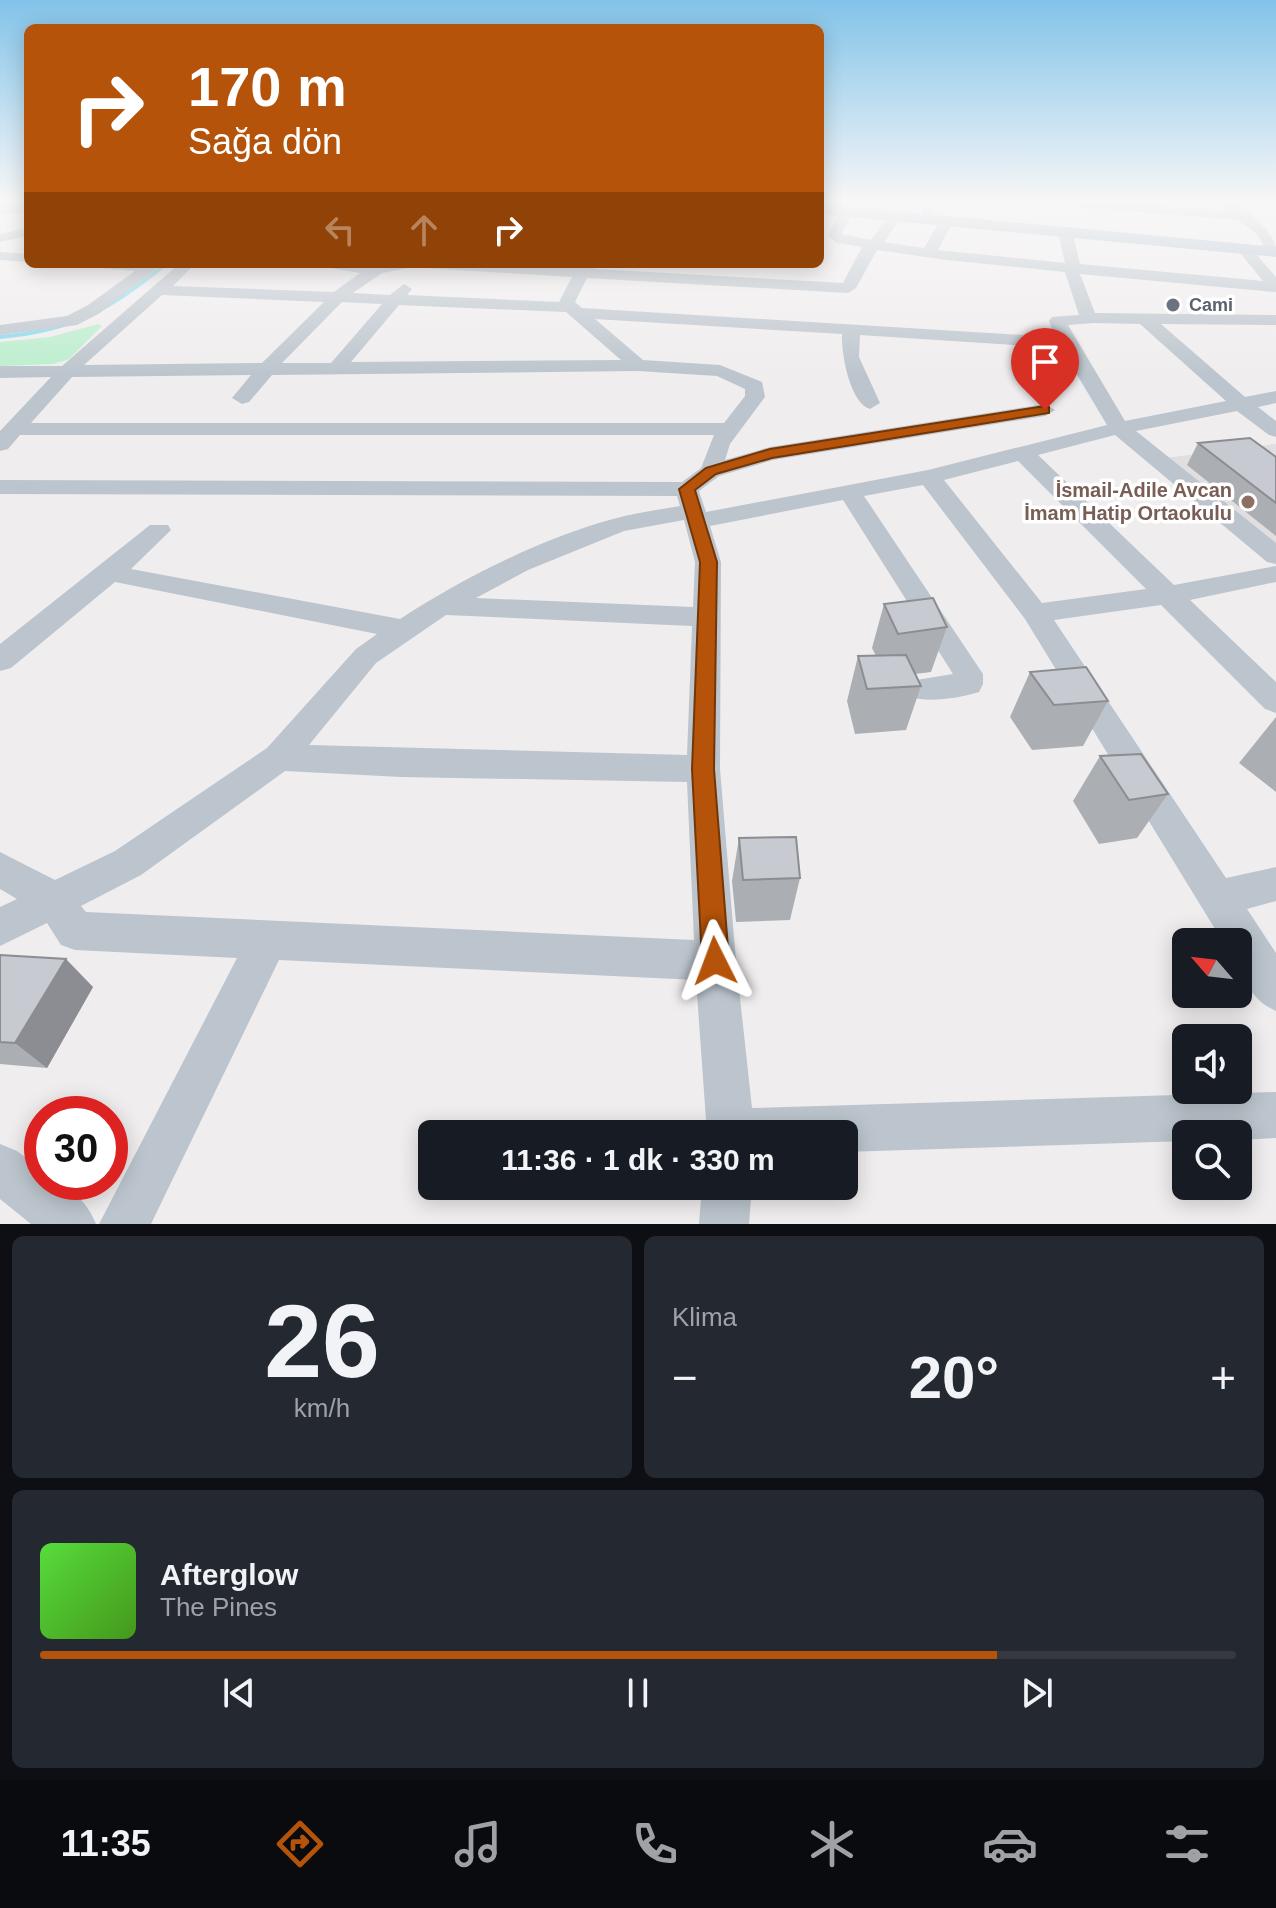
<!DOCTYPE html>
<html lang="tr">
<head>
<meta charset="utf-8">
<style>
  :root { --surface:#171b24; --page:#242831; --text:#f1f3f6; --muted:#9ea1a6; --line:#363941; --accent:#b45309 }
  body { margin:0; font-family:Helvetica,sans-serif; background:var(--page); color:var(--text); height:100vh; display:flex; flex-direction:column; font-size:30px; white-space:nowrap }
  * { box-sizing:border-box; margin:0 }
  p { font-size:26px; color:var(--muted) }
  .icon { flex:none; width:44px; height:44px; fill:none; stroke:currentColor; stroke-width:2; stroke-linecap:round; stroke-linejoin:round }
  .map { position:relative; height:1224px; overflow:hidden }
  .sheet { display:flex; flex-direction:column; gap:12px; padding:12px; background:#0d0f14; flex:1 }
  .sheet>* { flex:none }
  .top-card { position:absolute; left:24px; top:24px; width:800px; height:244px; border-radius:12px; box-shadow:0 4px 20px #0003; background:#b45309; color:#fff; overflow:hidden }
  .needle { width:52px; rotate:298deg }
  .controls { position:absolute; left:1172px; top:928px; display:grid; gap:16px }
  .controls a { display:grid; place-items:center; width:80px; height:80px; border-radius:12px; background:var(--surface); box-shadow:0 4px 20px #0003; font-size:40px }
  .speed { position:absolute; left:24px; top:1096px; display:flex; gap:16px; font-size:40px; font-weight:700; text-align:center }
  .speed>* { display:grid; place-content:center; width:104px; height:104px; border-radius:50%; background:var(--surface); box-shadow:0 4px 20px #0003; line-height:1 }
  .speed .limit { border:12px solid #d22; background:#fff; color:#111 }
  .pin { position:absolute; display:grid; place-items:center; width:68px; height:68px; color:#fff; margin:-82px -34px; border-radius:50% 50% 50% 0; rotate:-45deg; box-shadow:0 0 8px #0007 }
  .pin .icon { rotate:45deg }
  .me { position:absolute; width:88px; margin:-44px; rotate:357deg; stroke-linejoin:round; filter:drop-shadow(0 0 6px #0008) }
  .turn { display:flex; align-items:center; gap:28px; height:168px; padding:0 32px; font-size:36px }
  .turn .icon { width:104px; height:104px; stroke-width:2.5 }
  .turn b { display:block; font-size:56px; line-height:68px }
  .lanes { display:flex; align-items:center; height:76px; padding:0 32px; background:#0003; justify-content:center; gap:40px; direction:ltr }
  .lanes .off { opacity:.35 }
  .big { font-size:60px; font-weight:600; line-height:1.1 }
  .sheet .widget { flex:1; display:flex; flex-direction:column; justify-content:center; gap:12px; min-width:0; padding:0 28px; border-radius:12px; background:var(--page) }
  .sheet .dial { align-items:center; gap:0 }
  .dial b { font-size:104px; line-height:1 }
  .song { display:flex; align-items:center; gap:24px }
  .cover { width:96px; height:96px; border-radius:12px; background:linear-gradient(135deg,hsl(110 70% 55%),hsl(100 70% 35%)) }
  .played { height:8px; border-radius:4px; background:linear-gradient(90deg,var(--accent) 80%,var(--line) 80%) }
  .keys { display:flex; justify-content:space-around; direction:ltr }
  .heat { display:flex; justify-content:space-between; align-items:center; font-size:44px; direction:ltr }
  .sheet .tiles { flex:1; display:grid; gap:12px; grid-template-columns:1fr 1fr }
  .widget:last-child { grid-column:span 2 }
  .trip { position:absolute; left:418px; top:1120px; width:440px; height:80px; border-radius:12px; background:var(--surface); box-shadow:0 4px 20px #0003; font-weight:600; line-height:80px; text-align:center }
  .menu { display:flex; height:128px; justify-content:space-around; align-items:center; background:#090b0e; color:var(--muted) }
  .menu .icon { width:56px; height:56px }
  .menu .current { color:var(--accent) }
  .menu b { font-size:36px; color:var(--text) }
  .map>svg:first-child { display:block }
  .education { fill:#e1dee0 }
  .green { fill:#bbeece }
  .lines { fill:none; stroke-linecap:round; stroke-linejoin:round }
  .stream { stroke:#89d9eb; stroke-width:4 }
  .minor { fill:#bcc5cd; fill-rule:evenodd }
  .major { fill:#adbecd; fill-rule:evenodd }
  .wall { fill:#abaeb3 }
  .shaded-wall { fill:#8b8d92 }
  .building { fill:#c7cad0; stroke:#8b8d92; stroke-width:2 }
  .route { fill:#b45309; stroke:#753606; stroke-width:2 }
  .worship-dot { fill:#6b7280; stroke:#fff; stroke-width:3 }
  .education-dot { fill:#8d6e63; stroke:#fff; stroke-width:3 }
  .labels { text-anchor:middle; stroke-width:7; stroke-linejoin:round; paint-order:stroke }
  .far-worship-label { font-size:18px; font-weight:bold; fill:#5b616d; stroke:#fff; text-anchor:start }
  .education-label { font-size:20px; font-weight:bold; fill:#785e54; stroke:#fff; text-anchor:end }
</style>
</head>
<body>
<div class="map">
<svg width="1276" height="1224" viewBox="0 0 1276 1224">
  <rect width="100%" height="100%" fill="#f0edee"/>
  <path class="education" d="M1276 444V546L1165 458Z"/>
  <path class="green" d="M98 324 102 326 69 359 53 364 0 366V342L50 337Z"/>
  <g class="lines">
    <path class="stream" d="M0 337C75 330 108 310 166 264"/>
    <path class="minor" d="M922 203H934L932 217H922Z
      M1070 203H1127L1226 211 1218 203C1222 203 1227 202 1231 203 1247 208 1276 234 1276 250H1266L1257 234 1238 220 1076 207Z
      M28 205V213L0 214V206Z
      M847 207 853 211 842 234 871 240 890 213 895 212 902 216 884 242 924 248 942 217 947 216 954 220 938 250 1065 263 1058 231 1065 227 1072 231 1080 264 1263 281 1237 249 1244 245 1249 246 1276 277V292L1080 274 1095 313 1276 315V325L1161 324 1245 397 1276 391V403L1258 407 1276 421V437L1269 435 1237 411 1136 431 1276 543V564L1267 562 1115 435 1038 455 1174 585 1276 566V582L1190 600 1276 682V713L1265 709 1161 605 1054 620 1226 878 1276 867V901L1247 909 1276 953V1011C1248 999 1238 971 1238 942H1223L1025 619 923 485 864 496 983 674V684L979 692C959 698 930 703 910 697L906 689 910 681 953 674 843 500 710 526 721 562 720 769 736 961 752 1108 1276 1092V1138L1238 1140V1134H1186V1141L844 1152V1134H707L696 980 279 960 151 1224H99L237 958 75 950 61 945 47 923 0 946V907L17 899 0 889V852L55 880 115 851 267 748 356 649 377 634 115 582 11 668 0 671V644L150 525H168L171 530 131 569 400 619C461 579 542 538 613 519 635 513 658 510 680 506L677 496 0 494V480L682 482 701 468 714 435H20L8 449 0 451V431L51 377 0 378V366H62L179 264H195L173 286 334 292 360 273 330 268 323 264H416L414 267 382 273 353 293 390 295 404 284 412 289 407 295 559 302 572 277 425 268 418 264 577 268 583 264H599L595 269 843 283 862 247 837 243 828 235 841 211ZM877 250 947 260 1065 272 1079 315 1052 317 1049 321 1055 337 582 308 575 302 587 278 848 293 856 288ZM162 295 324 302 262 363 84 365ZM342 302 382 304 331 363H282ZM399 305 566 312 621 360 351 362ZM595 319 842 334C841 353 850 404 870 409L880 403 859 357 860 335 1061 348 1107 425 928 470 706 512 699 491 719 476 773 460 1045 416 1055 410 1045 404 770 447 725 460 730 444 765 397 762 382 720 365 643 360ZM1093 323 1140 324 1226 401 1125 421 1068 325ZM638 371 717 376 745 389V396L724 423H31L72 377 251 375 232 398 242 404 249 402 272 375ZM1018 461 1146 589 1042 603 944 480ZM684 520 695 562 693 607 476 598 528 570 624 531ZM446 615 692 626 687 755 309 745 376 663ZM285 771 401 777 687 782 694 940 86 912 81 906 141 875Z
      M28 228V236L0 242V234Z
      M0 252 28 254V262L0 260Z
      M93 264H162L100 313 77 325 0 335V325L67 316 88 305 135 271 100 268Z
      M0 1144 17 1151 42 1170V1182C68 1182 87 1201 96 1224H31L0 1199Z
      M702 1186H752L749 1224H699Z"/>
    <path class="major" d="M820 204 1276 247V257L820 214Z"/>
  </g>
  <path class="wall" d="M1198 443 1276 457V536L1187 465Z
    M884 604 947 627 931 672 915 674 921 686 906 730 855 734 847 701 858 656H876L872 648Z
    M1030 672 1108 701 1083 746 1032 750 1010 717Z
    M1276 717V792L1239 763Z
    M1100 756 1168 794 1137 838 1099 844 1073 801Z
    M739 838 800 878 790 920 736 922 732 881Z
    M0 955 93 987 47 1068 0 1064Z"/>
  <path class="shaded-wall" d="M66 959 93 987 47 1068 15 1043Z"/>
  <path class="building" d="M1250 438 1276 457V503L1198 443Z
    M933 598 947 627 898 634 884 604Z
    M906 655 921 686 867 689 858 656Z
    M1086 667 1108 701 1054 705 1030 672Z
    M1141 754 1168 794 1129 800 1100 756Z
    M796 837 800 878 743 880 739 838Z
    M0 955 66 959 15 1043 0 1042Z"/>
  <linearGradient id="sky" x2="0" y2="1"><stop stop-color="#82c3e9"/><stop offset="0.54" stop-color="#f8f7f7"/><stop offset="1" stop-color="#f8f7f7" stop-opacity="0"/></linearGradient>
  <rect width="1276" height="375" fill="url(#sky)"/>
  <path class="route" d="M1045 406 1049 407V413L772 458 716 474 695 490 717 562 714 769 729 961 725 970 715 974 706 970 702 961 692 769 700 562 679 489 706 468 770 449Z"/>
  <circle class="worship-dot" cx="1173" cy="305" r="8"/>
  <circle class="education-dot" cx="1248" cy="502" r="8"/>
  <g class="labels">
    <g class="far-worship-label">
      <text x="1189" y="311">Cami</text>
    </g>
    <g class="education-label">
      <text x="1232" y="497">İsmail-Adile Avcan<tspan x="1232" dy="23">İmam Hatip Ortaokulu</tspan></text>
    </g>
  </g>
</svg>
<div class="controls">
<a><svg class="needle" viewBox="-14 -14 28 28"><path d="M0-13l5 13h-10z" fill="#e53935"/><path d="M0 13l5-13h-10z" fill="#9ea1a6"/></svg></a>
<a><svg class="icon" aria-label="sound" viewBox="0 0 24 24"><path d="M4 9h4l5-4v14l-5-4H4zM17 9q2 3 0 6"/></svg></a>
<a><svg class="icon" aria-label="search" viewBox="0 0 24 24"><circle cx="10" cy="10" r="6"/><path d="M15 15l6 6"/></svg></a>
</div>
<div class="speed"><div class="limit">30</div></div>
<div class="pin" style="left:1045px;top:410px;background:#d93025"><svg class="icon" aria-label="arrive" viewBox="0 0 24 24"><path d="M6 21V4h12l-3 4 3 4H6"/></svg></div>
<svg class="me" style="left:715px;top:961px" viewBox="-20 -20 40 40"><path d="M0-17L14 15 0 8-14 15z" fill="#b45309" stroke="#fff" stroke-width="4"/></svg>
<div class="trip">11:36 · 1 dk · 330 m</div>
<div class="top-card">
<div class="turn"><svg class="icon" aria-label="right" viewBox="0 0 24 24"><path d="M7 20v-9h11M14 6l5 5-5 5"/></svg><div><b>170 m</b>Sağa dön</div></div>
<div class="lanes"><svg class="icon off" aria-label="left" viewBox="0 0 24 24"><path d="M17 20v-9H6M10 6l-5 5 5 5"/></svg><svg class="icon off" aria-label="ahead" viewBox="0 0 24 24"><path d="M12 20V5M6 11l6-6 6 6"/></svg><svg class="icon" aria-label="right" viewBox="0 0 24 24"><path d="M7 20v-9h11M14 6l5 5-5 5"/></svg></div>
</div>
</div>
<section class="sheet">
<div class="tiles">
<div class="widget dial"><b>26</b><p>km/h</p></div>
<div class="widget"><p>Klima</p>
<div class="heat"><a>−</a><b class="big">20°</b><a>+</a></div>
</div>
<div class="widget">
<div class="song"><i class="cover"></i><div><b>Afterglow</b><p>The Pines</p></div></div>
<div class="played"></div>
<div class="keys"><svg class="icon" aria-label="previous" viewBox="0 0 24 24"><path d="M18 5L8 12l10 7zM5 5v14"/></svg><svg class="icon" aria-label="pause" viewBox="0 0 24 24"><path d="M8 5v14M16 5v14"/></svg><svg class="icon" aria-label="next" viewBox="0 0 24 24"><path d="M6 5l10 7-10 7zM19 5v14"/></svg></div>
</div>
</div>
</section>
<nav class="menu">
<b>11:35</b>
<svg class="icon current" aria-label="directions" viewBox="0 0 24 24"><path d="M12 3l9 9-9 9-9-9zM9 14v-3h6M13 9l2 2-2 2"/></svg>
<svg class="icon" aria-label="music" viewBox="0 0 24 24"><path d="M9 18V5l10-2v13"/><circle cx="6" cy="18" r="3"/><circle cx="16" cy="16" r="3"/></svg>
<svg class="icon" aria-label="phone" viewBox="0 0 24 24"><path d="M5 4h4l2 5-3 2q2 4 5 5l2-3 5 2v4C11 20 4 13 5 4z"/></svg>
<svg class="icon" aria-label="climate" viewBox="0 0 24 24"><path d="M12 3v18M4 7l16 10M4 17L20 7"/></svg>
<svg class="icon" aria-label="car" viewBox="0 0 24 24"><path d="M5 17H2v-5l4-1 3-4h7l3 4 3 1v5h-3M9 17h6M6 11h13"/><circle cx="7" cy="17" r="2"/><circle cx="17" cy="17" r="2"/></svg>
<svg class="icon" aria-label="filters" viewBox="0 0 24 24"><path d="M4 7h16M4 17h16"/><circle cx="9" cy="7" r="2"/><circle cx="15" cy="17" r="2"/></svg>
</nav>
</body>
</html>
